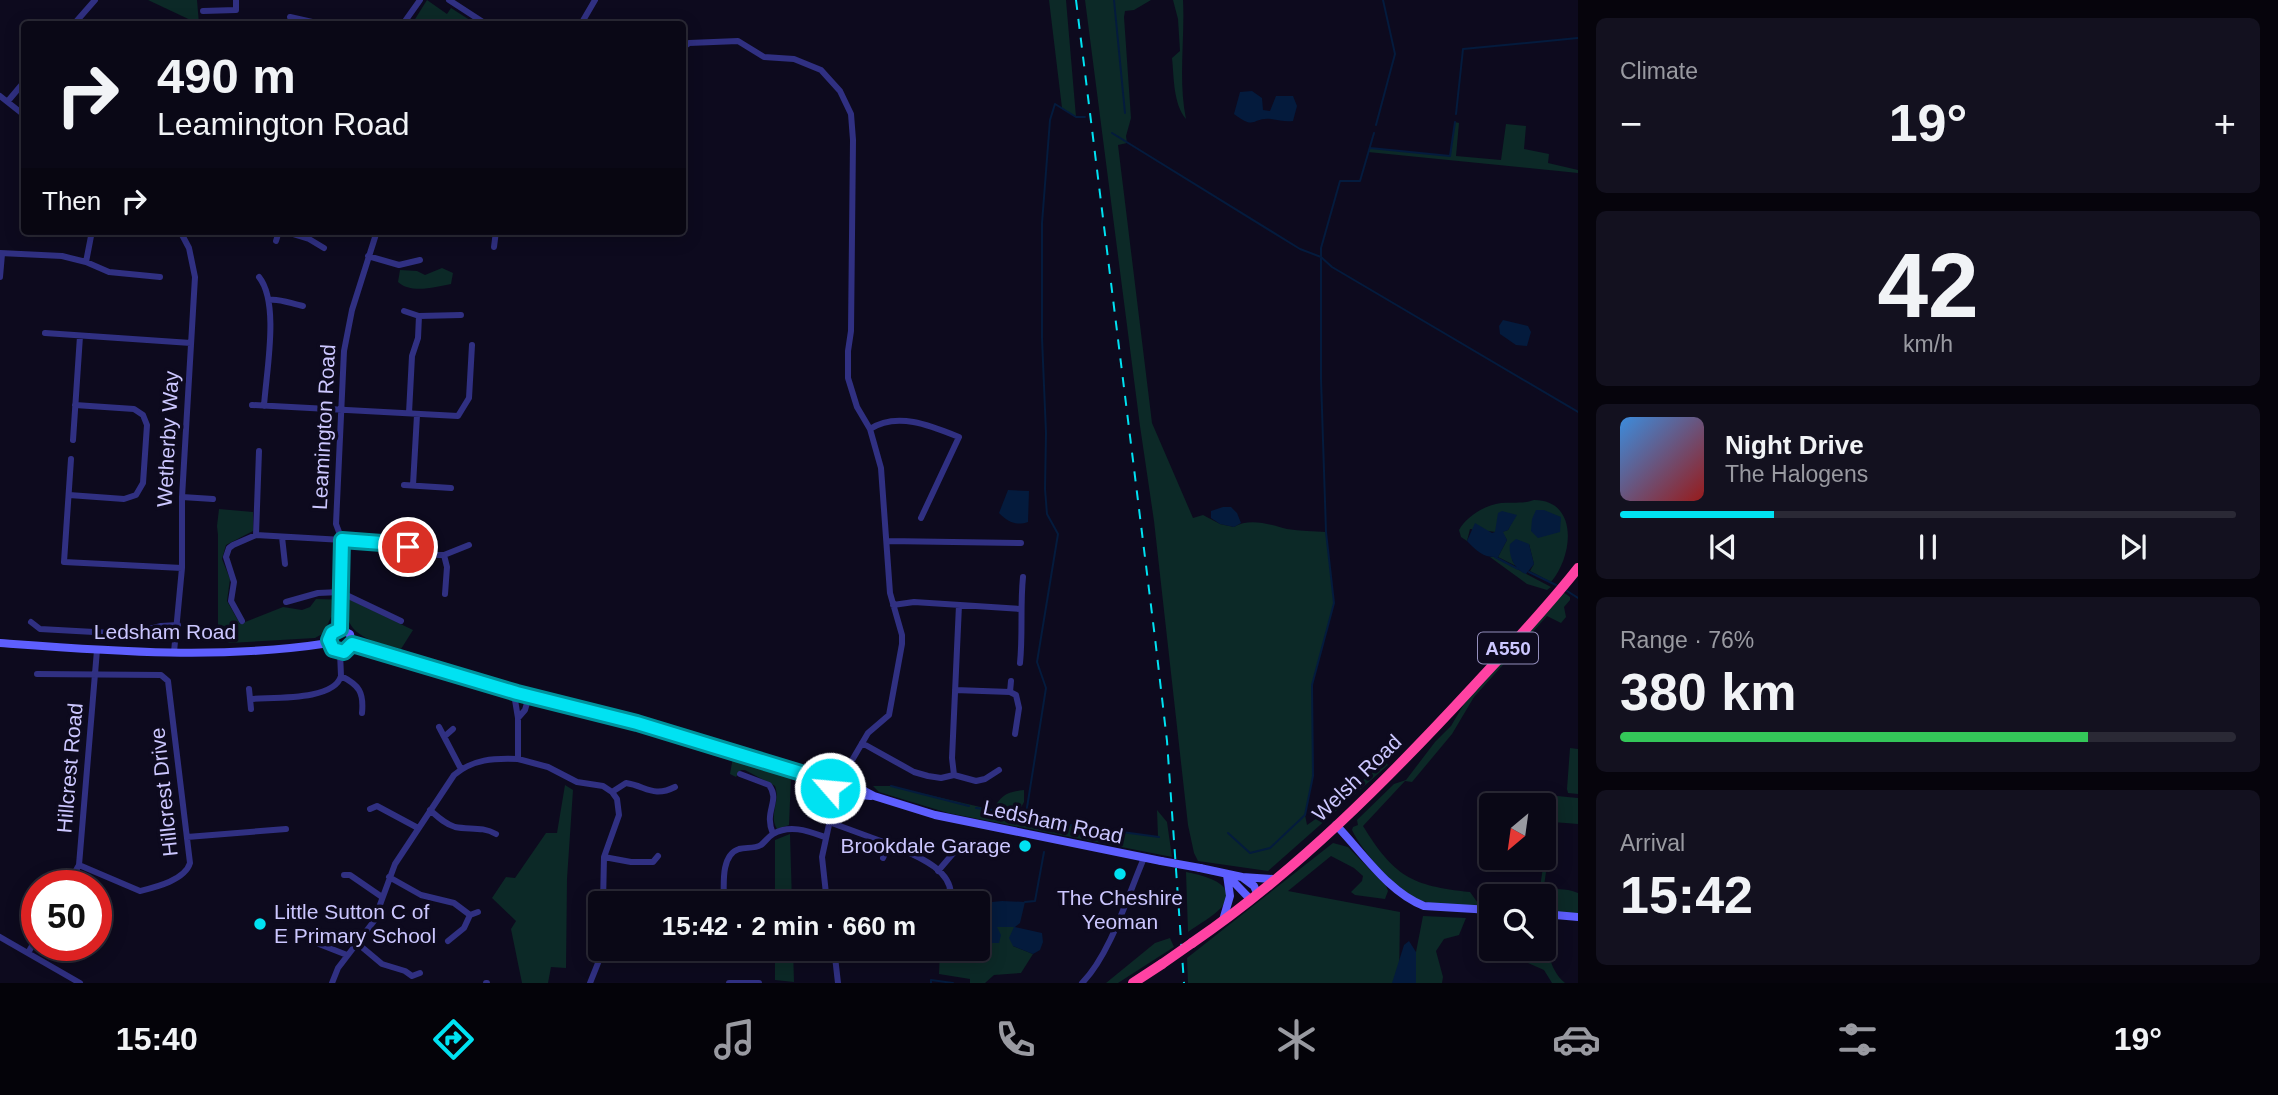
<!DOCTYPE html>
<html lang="en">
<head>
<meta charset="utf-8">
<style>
  :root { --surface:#0a0816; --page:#13111f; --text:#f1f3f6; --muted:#999aa1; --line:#2a2935; --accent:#00e2f2 }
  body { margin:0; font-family:Arial,sans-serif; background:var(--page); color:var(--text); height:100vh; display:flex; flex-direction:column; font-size:26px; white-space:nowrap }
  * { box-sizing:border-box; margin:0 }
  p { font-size:23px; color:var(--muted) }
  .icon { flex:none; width:38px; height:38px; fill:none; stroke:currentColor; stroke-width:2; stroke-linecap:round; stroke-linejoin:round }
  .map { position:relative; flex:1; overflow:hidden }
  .details { display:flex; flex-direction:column; gap:18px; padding:18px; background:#06040c; width:700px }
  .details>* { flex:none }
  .banner { position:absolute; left:21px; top:21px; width:665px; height:214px; border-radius:7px; box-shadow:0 4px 18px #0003,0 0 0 2px var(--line); background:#0a0816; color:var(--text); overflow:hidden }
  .needle { width:46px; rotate:209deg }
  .fabs { position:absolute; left:1479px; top:793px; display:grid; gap:14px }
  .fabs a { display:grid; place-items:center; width:77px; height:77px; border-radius:7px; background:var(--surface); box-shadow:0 4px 18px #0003,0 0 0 2px var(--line); font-size:35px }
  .speed { position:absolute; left:21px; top:870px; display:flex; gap:14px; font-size:35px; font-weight:700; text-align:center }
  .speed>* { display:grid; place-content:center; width:91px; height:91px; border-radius:50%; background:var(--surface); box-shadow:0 4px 18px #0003,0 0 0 2px var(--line); line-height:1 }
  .speed .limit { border:10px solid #d22; background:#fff; color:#111 }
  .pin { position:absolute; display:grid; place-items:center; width:60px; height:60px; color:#fff; margin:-30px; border:4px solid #fff; border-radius:50%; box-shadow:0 2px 7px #0007 }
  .me { position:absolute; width:77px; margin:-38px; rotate:297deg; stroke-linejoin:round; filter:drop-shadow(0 0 5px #0008) }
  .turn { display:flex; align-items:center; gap:24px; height:147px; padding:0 21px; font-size:32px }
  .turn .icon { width:91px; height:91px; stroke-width:2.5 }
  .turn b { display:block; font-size:49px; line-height:60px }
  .then { display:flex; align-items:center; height:66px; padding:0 21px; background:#0003; gap:14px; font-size:26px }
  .big { font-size:52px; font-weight:600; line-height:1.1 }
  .details .tile { flex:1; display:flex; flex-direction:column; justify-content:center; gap:10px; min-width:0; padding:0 24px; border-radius:10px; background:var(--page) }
  .details .dial { align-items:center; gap:0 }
  .dial b { font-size:91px; line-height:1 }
  .song { display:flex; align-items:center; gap:21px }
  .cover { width:84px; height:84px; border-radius:10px; background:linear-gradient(135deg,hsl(210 70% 55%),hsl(0 70% 35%)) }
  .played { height:7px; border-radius:4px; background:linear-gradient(90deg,var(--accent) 25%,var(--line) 25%) }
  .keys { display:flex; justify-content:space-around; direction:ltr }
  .heat { display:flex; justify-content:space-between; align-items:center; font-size:38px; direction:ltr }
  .charge { height:10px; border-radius:5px; background:linear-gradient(90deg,#34c759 76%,var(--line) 0) }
  .trip { position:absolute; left:588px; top:891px; width:402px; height:70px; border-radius:7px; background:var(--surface); box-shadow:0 4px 18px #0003,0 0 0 2px var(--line); font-weight:600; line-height:70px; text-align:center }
  .menu { display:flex; height:112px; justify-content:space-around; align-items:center; background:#040309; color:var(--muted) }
  .menu .icon { width:49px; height:49px }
  .menu .on { color:var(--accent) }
  .menu b { font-size:32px; color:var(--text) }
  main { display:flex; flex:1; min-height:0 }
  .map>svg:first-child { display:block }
  .green { fill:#0c2927 }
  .water { fill:#041b3d }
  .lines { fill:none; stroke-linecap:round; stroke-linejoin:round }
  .stream { stroke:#041b3d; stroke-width:2 }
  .street { stroke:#303082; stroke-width:6 }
  .secondary { stroke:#5e5fff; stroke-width:8 }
  .highway { stroke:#ff42a3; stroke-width:10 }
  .rail { stroke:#00e2f2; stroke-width:2; stroke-dasharray:10 9; stroke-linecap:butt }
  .secondary-bridge { stroke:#5e5fff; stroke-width:8 }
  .highway-bridge { stroke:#ff42a3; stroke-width:10 }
  .route-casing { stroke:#00939d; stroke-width:18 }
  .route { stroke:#00e2f2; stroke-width:12 }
  .poi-dot { fill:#00e2f2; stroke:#0d0a1e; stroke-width:2.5 }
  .labels { text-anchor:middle; stroke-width:7; stroke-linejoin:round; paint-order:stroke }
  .shield { fill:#0d0a1e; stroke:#938ebc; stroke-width:2 }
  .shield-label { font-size:19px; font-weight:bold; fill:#ccc7ff }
  .street-label { font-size:21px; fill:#ccc7ff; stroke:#0d0a1e }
  .poi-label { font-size:21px; fill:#ccc7ff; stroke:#0d0a1e; text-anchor:end }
</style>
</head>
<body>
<main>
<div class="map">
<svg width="1578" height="983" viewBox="0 0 1578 983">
  <rect width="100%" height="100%" fill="#0d0a1e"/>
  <path class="green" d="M148 0H197L199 24Z
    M427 0 447 14 451 8 476 24H412Z
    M1049 0H1066L1076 117 1062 108Z
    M1085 0H1151L1134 10 1125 11 1124 17 1131 118 1126 136 1127 143 1118 145 1152 423 1193 518 1203 515 1220 524 1234 527C1250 517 1271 525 1287 529 1300 531 1314 531 1326 532L1334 603 1312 685 1313 776 1305 815 1307 825 1330 809 1385 761 1388 765 1268 871 1198 861 1194 853 1188 825 1154 521 1140 426Z
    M1173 0H1183C1185 40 1178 79 1186 119 1173 104 1174 76 1172 58L1180 51 1178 19Z
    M1455 122 1459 123 1456 156 1501 160 1506 124 1526 126 1524 149 1549 154 1548 163 1578 170V173L1368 152 1369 148 1450 156Z
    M442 268 453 273 451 284C435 287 411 294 398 282L400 270 417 271 425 275Z
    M1534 500C1578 500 1574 555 1551 582L1530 571 1534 564 1529 544 1512 560 1516 566 1498 557 1507 540 1502 532 1508 530 1516 515 1496 532 1470 529 1467 541 1461 537 1459 530C1467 516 1485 505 1501 503 1513 502 1523 504 1534 500Z
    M219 509 253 512V531L226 545 222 559 230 579 227 601 240 624 283 607 302 610 310 607 316 599 351 600 413 630 401 649C383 644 354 639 348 619L331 617 324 633 315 638 229 643 218 631V535L217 526Z
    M1490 557H1494L1551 587 1547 590 1527 584Z
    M1563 592 1570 597V600L1564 607 1566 617 1561 623 1547 616 1474 697 1452 734 1412 782 1405 781 1363 826C1394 876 1411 886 1470 892L1480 906C1460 905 1433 907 1415 898 1395 889 1361 850 1352 830L1353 827 1358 825 1357 820 1394 784 1406 780 1435 742 1451 726 1464 704Z
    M1570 748 1578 749V794L1568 793 1567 789Z
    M733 757 791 777 789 825 777 829C768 814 781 802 775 786L745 770H741L736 777 730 774Z
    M565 785 573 790 567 879 566 968 551 967 548 983H522L511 929 516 921 492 898 506 877 515 878 546 833H557Z
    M873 786H891L993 810C1001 795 1007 792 1024 790V802L1018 813 1048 822 1158 837 1157 810 1167 822 1172 857 948 813 879 792Z
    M1557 796 1578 798V824L1553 822 1544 886C1553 891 1565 887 1578 893V914L1544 911V896H1528L1540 888 1552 803Z
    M790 834 792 903H775V840Z
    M1333 843 1348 847 1386 886 1388 891 1385 899 1355 895 1351 892 1362 881 1363 876 1354 868 1331 856 1288 891 1400 912 1399 983H1188L1187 958Z
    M1186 872C1201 875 1243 884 1221 908 1212 917 1199 924 1188 932Z
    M1423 916 1466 918 1459 935 1444 939 1436 951 1443 977 1442 983H1416V952Z
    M1544 921C1547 943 1547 968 1565 983H1552L1544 970 1528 963 1524 949 1544 948Z
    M997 927H1015L1013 946 1033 954 1021 973 994 975 985 983H970V979L939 974 940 949 978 948V938L984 939 988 943Z
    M1170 938 1174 947 1118 983H1106L1155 943Z
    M775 949H793L794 982 775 980Z"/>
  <path class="water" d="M1252 91 1262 98 1263 110 1270 111 1276 96H1293L1297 106 1293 121C1285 122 1279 120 1271 119 1252 117 1256 131 1234 114L1240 92Z
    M1503 320 1528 326 1531 332 1527 346 1516 345 1500 334 1499 326Z
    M1008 490 1029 491 1028 522C1016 526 1008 522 999 513Z
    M1223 507H1231L1237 513 1241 523 1234 527 1220 524 1211 518V511Z
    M1536 510H1544L1561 517 1560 532 1538 538 1531 531 1532 519Z
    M1502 511 1517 515 1508 530 1503 532 1507 540 1498 557C1483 558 1477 551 1467 541L1475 523 1492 533 1495 532 1498 513Z
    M1516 539 1529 544 1534 564 1526 574C1515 570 1508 556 1510 544Z
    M1002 901 1025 902 1020 923 1015 927 1042 933 1043 942 1040 950 1033 954 1013 946 1009 938 1014 927H997L1001 935 999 943H988L984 939 985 929 991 925 978 920 982 903Z
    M1409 941 1416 952V983H1392L1404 945Z"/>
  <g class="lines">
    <path class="stream" d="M1114 0 1125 113
      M1456 114 1463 49 1578 38
      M1376 125 1395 54 1383 0
      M1112 133 1300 249 1321 257 1332 267 1578 412
      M1370 148 1450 156 1455 122
      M1495 557 1518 569
      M1529 572 1556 585
      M1567 591 1578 598
      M891 786 969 806
      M976 808 1026 814 1046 688 1037 662 1058 534 1047 514 1045 489 1046 433 1042 338V223L1050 120 1055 104 1076 117H1085
      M1027 814 1048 822 1159 837
      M1228 833 1250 853 1270 848 1305 815 1313 776 1312 685 1334 603 1326 532 1321 379V248L1340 181H1360L1374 133
      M1025 902 1035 901 1044 852
      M931 983V980L953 983"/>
    <path class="street" d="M449 0 486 24
      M203 11 236 10V0
      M290 17 321 24
      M74 24 95 0
      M403 24 420 0
      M581 24 595 0
      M682 48 689 43 738 41 764 57 794 59 821 70 840 91 851 114 853 140 851 331 848 351V378L857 407 870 429 881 468 890 593 902 635V644L889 715 868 733 851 762 837 775
      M0 96 24 115
      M8 101 24 82
      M283 231 309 239 324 248
      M276 241 279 231
      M494 247 496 231
      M0 253 62 256 86 262 109 272 160 277
      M368 256 399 265 420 260
      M86 262 92 231
      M0 277 2 254
      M259 277C280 303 266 373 264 406
      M269 300C279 298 292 304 303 306
      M404 311 419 316 461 315
      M45 333 191 343
      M252 405 458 416 469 398 472 345
      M409 413 412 356 418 338 419 316
      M870 429C897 411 932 426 959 437L921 518
      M73 440 80 336
      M71 459 64 562 182 568
      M404 485 451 488
      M413 485 417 415
      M69 495 124 499 136 495 143 483 147 425 143 415 134 409 75 405
      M182 497 213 499
      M256 535 259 451
      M282 537 285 564
      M888 541 1021 543
      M444 555 447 567 445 594
      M286 602 318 593 340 592 401 621
      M893 605 914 602 1020 609
      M242 621 231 601 234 582 226 557 229 548 233 545 256 535 395 543 426 555H444L469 545
      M31 622 40 629 130 634 161 626 178 625
      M340 629 342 540 336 524 344 351 352 310 377 231
      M174 652 182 568V497L195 277 189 248 180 231
      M340 652 341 676
      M1020 663C1023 634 1020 606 1023 577
      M37 674 161 675 168 681 190 863C185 880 156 887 140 891L79 865
      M1011 681 1010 692 1016 695 1019 708 1015 734
      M249 689 251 709
      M955 690 1010 692
      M517 693 515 700 518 718 525 710 529 696
      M250 699C273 697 334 701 341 676 359 685 364 692 362 713
      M439 727 461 769
      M445 736 453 729
      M862 743 914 772 928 776 941 778 954 775 976 781 985 779 999 770
      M518 759 548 767 577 782 603 786 612 792 617 799 619 815 604 857 603 903
      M740 774 769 785C781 801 763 811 773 834
      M954 775 952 758 959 605
      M612 792 626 783C646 786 653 798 675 787
      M370 809 377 806 418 828
      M430 810C438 817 445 824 455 827 469 830 482 826 496 834
      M831 818 846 796
      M829 822 889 844 883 858
      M187 837 286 829
      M889 844C913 854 960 871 949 903
      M604 857 631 862H653L658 856
      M938 871 962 843 968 844
      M344 875H350L382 897
      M389 877 421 895 454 903 470 915
      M67 886 79 865 97 650
      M724 903C724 887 720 855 739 849 746 847 754 849 761 845 765 842 768 837 773 834 790 824 808 831 825 837
      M827 903 822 857 830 820 831 792
      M0 937 80 983
      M448 941 464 928 470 915 478 912
      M357 943 382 964 405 971 412 976 420 973
      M319 944 347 955
      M834 948 838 983
      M28 953 37 937
      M332 983 338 968 374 921 395 864 454 775C473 759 494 758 518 759V718
      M486 983H487
      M590 983 604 948
      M729 983H759
      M1082 983C1110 955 1128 895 1144 858"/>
    <path class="secondary" d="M0 643C109 651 221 660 329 643
      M329 643 332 633 340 629 350 634 352 644
      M329 643C335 654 346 655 352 644
      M352 644 529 696 637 723 811 776 846 775 853 785 874 796 935 815 1161 861
      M812 777 830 788 838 797 849 794 871 796
      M1336 825C1363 853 1388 892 1424 906L1491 910
      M1200 868 1242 877 1254 886 1257 893
      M1227 875 1250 899
      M1242 877 1273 879
      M1544 914 1578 917
      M1223 920 1230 896 1227 875"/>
    <path class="highway" d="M1192 943C1296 872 1387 780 1472 688 1508 649 1545 610 1578 568
      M1133 983 1162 964"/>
    <path class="rail" d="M1076 0 1155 638 1167 741 1184 983"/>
    <path class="secondary-bridge" d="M1161 861 1200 868"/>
    <path class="highway-bridge" d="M1162 964 1192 943"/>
  </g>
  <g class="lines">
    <defs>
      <path id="route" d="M408 547 395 544 342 540 340 629 332 633 329 640 333 649 344 652 352 644 359 646 517 693 637 723 811 776 830 788"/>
    </defs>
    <use href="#route" class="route-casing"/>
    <use href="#route" class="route"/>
  </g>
  <g class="poi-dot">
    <circle cx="1025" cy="846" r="7"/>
    <circle cx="1120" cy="874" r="7"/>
    <circle cx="260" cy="924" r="7"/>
  </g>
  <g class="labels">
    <rect class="shield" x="1478" y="632.5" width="60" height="31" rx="5"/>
    <g class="shield-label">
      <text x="1508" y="655">A550</text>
    </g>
    <g class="street-label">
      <text transform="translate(324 427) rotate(-87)" y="7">Leamington Road</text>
      <text transform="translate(168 439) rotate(-87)" y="7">Wetherby Way</text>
      <text x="165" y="639">Ledsham Road</text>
      <text transform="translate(70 768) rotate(-85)" y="7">Hillcrest Road</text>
      <text transform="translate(1357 778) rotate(-44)" y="7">Welsh Road</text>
      <text transform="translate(164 792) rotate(-96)" y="7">Hillcrest Drive</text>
      <text transform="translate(1053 822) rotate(12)" y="7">Ledsham Road</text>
    </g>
    <g class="poi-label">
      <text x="1011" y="853">Brookdale Garage</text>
      <text x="1120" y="905" text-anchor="middle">The Cheshire<tspan x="1120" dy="24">Yeoman</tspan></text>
      <text x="274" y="919" text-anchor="start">Little Sutton C of<tspan x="274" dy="24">E Primary School</tspan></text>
    </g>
  </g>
</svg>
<div class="fabs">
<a><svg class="needle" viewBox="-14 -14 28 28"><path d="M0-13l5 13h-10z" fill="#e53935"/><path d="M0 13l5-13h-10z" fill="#999aa1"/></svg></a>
<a><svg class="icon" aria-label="search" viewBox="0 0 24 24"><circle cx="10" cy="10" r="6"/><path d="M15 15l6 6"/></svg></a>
</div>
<div class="speed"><div class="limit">50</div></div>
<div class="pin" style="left:408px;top:547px;background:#d93025"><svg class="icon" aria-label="arrive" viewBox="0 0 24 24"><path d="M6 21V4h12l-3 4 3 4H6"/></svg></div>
<svg class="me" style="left:830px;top:788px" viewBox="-20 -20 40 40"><circle r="17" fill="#00e2f2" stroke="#fff" stroke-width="3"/><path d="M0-11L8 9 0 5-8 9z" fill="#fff"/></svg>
<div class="trip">15:42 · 2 min · 660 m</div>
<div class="banner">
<div class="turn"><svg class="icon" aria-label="right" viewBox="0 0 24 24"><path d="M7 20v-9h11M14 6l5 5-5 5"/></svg><div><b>490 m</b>Leamington Road</div></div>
<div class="then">Then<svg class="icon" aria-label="right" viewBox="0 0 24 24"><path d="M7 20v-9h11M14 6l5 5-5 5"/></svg></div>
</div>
</div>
<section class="details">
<div class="tile"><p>Climate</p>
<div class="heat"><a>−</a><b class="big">19°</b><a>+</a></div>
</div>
<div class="tile dial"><b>42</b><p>km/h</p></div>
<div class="tile">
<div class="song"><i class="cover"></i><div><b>Night Drive</b><p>The Halogens</p></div></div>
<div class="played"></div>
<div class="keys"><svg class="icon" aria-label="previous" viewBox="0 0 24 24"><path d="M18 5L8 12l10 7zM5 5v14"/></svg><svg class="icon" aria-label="pause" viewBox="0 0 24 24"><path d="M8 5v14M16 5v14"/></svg><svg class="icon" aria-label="next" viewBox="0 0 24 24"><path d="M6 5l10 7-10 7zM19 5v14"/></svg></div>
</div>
<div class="tile"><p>Range · 76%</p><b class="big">380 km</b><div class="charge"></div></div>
<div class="tile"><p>Arrival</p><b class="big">15:42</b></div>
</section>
</main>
<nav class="menu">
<b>15:40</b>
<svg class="icon on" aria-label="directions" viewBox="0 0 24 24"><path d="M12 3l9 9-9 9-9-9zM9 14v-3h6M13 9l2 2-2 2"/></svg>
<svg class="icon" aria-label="music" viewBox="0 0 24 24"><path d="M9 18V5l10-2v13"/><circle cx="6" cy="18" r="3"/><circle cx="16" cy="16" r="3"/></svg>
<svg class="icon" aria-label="phone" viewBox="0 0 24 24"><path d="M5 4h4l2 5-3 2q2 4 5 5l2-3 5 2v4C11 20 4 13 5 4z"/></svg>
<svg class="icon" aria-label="climate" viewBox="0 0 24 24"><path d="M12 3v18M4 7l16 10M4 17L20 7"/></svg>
<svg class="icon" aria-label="car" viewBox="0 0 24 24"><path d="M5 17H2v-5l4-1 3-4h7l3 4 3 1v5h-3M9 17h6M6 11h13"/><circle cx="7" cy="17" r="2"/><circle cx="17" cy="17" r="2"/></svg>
<svg class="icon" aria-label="filters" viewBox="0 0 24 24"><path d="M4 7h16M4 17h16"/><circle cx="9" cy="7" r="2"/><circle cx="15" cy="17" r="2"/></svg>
<b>19°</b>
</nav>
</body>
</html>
